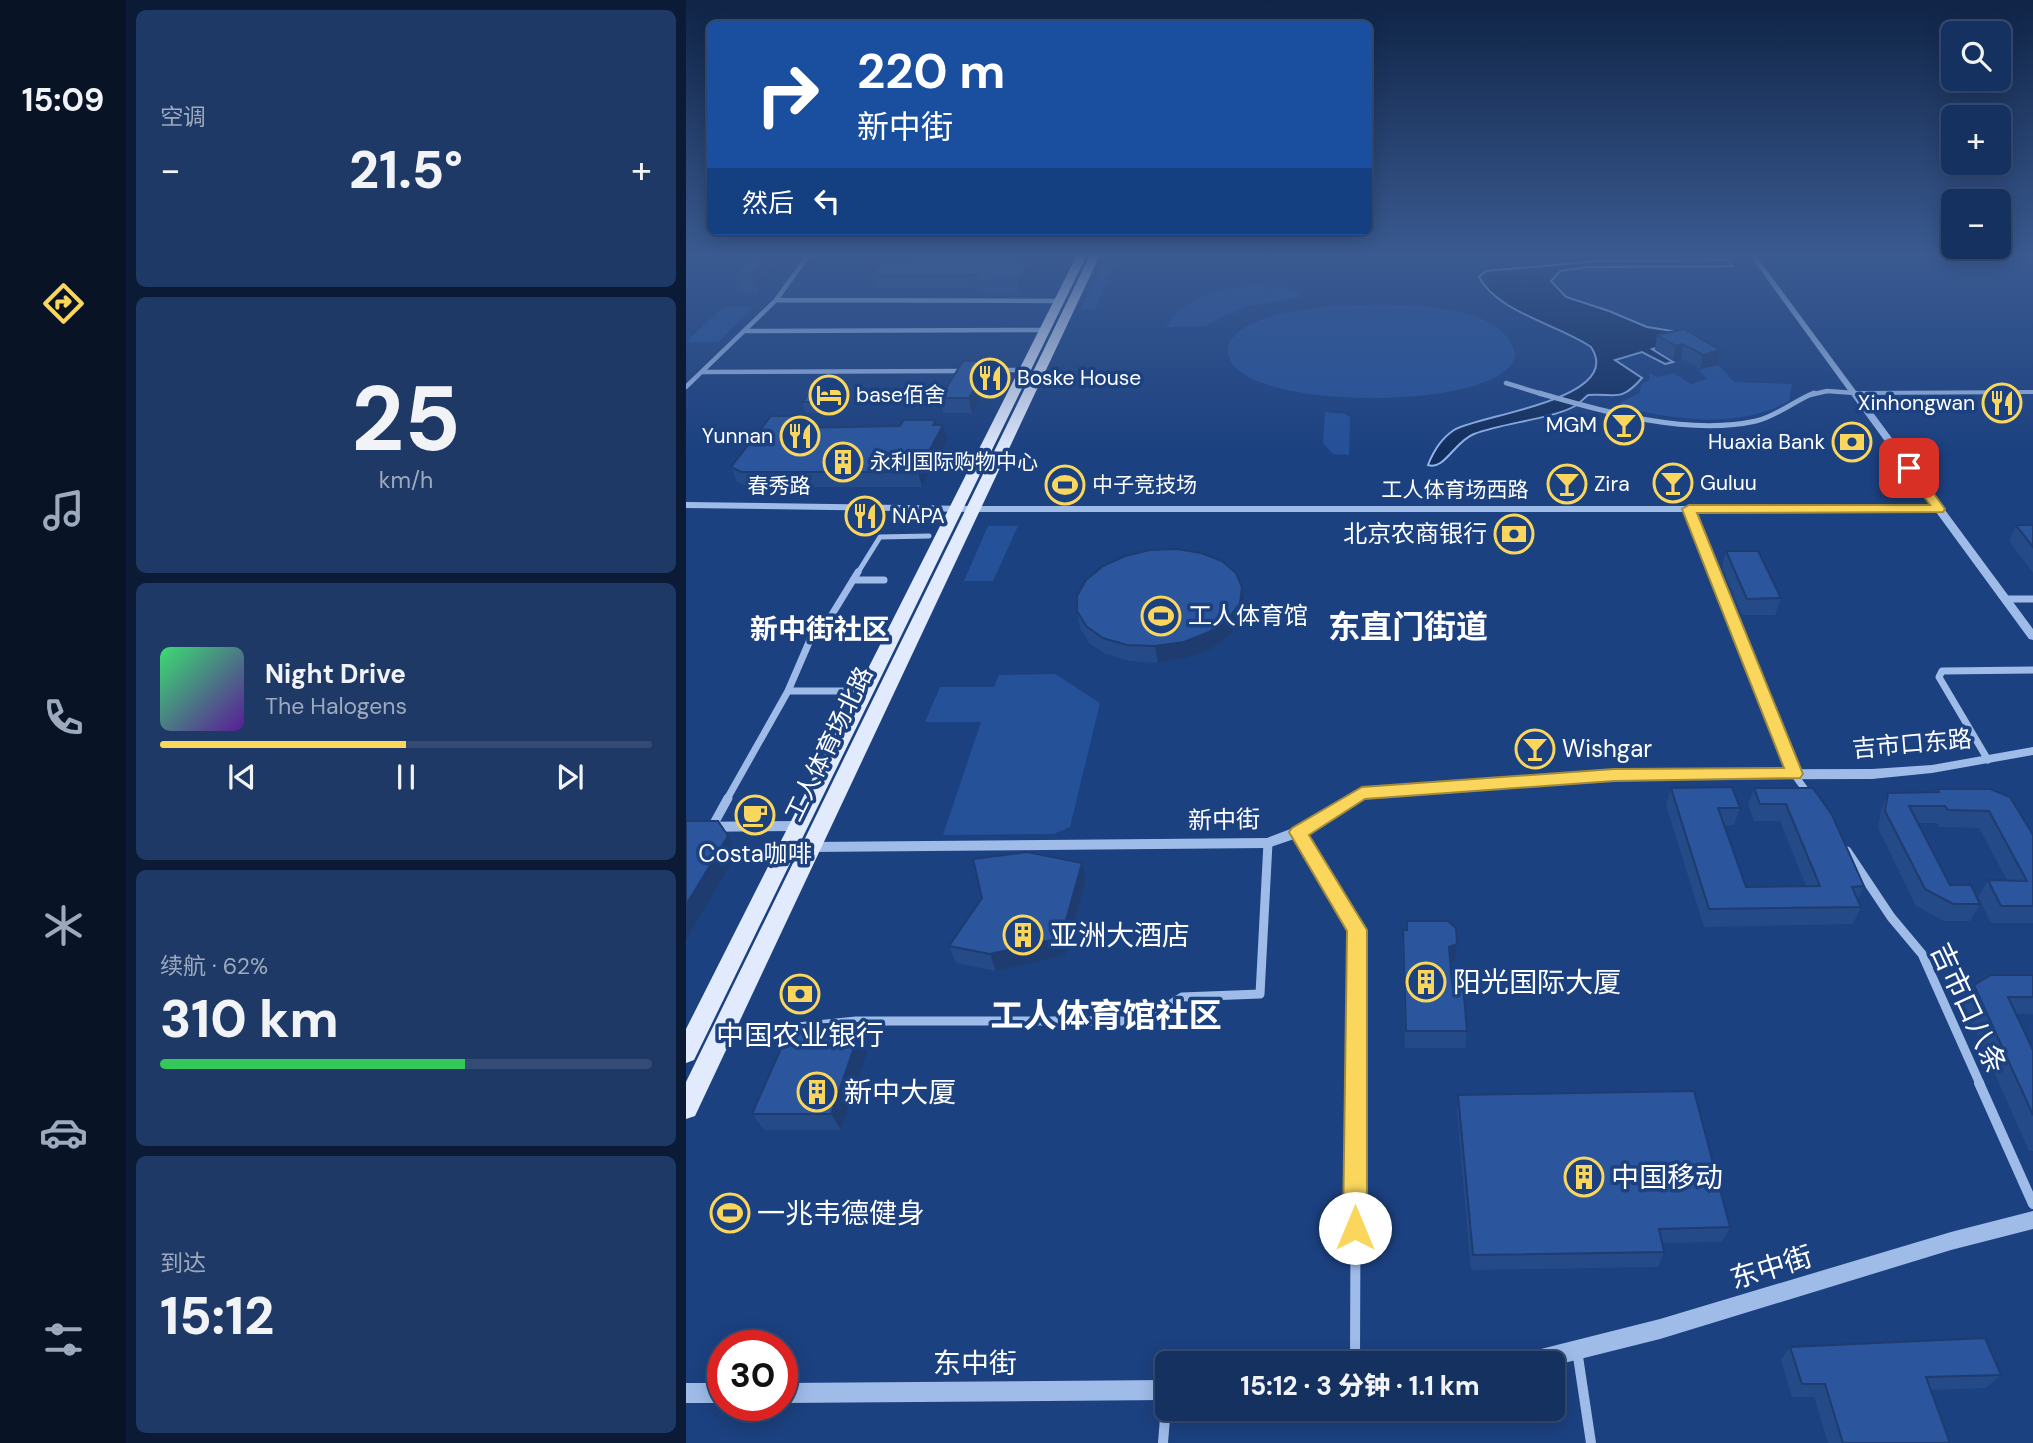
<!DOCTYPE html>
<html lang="zh">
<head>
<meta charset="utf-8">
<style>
  :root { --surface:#153160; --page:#1e3966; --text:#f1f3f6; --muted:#9da9bd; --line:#344c75; --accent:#fad75c }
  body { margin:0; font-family:"DM Sans","Noto Sans SC",sans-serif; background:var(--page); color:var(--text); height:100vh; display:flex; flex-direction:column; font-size:26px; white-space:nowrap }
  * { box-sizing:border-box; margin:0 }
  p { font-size:23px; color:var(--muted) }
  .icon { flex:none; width:38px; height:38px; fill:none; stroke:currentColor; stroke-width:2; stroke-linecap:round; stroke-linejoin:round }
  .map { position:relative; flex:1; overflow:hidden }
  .panel { display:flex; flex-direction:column; gap:10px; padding:10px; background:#0c1b35; width:560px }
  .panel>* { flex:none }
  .hud { position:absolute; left:21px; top:21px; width:665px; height:214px; border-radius:10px; box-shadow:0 4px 18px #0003,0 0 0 2px var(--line); background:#1a4fa0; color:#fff; overflow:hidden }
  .buttons { position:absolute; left:1255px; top:21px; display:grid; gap:14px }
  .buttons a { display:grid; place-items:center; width:70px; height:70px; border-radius:10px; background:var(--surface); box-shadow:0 4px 18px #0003,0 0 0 2px var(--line); font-size:35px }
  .speed { position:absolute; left:21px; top:1330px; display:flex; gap:14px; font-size:35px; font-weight:700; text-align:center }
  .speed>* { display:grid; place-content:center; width:91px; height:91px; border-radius:50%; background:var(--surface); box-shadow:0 4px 18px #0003,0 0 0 2px var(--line); line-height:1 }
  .speed .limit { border:10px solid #d22; background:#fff; color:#111 }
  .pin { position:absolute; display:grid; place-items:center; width:60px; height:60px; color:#fff; margin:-30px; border-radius:14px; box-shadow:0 4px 10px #0006 }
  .me { position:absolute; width:77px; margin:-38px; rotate:0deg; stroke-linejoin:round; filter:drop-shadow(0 0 5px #0008) }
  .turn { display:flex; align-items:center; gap:24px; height:147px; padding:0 35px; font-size:32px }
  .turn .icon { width:91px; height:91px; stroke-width:2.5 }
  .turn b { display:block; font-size:49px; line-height:60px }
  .then { display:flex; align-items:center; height:66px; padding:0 35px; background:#0003; gap:14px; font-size:26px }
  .big { font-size:52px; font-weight:800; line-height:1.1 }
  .panel .tile { flex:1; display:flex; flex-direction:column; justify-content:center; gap:10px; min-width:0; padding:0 24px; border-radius:10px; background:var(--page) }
  .panel .dial { align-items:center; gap:0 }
  .dial b { font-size:91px; line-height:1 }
  .song { display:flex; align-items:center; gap:21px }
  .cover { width:84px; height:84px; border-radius:10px; background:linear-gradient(135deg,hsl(140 70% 55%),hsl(270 70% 35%)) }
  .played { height:7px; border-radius:4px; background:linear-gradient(90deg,var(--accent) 50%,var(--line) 50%) }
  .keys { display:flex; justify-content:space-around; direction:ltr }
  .heat { display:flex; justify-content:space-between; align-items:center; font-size:38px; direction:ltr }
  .charge { height:10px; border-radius:5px; background:linear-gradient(90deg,#34c759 62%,var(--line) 0) }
  .trip { position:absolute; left:469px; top:1351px; width:410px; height:70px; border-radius:10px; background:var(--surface); box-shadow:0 4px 18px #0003,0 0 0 2px var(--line); font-weight:800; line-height:70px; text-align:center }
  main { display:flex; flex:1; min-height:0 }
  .menu { display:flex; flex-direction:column; width:126px; justify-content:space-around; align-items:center; background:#081426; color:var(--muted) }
  .menu .icon { width:49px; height:49px }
  .menu .active { color:var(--accent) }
  .menu b { font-size:32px; color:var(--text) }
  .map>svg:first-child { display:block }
  .green { fill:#255199 }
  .water { fill:#122e5e; stroke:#92b5eb; stroke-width:2 }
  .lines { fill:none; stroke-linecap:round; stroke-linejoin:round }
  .minor-far4 { stroke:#9fbce9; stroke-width:4.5 }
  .minor-far3 { stroke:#9fbce9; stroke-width:5 }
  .minor-far2 { stroke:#9fbce9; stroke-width:7 }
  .minor-far1 { stroke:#9fbce9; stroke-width:9 }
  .minor { stroke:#9fbce9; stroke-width:10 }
  .tertiary { fill:#9fbce9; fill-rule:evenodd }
  .primary { fill:#e2ebfe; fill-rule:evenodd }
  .wall { fill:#254a88 }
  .shaded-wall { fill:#1e3c6f }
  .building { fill:#2b569e; stroke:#1e3c6f; stroke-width:2 }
  .route { fill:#fad75c; stroke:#a28c3c; stroke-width:2 }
  .labels { text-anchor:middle; stroke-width:7; stroke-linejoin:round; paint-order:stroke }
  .far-poi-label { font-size:21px; fill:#fff; stroke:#1c4180; text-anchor:start }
  .far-street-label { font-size:21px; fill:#fff; stroke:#1c4180 }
  .poi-label { font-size:24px; fill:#fff; stroke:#1c4180; text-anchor:start }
  .street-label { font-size:24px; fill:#fff; stroke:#1c4180 }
  .quarter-label { font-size:28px; font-weight:bold; fill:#fff; stroke:#1c4180 }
  .near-poi-label { font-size:28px; fill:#fff; stroke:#1c4180; text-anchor:start }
  .near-street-label { font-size:28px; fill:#fff; stroke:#1c4180 }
  .district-label { font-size:32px; font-weight:bold; fill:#fff; stroke:#1c4180 }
  .near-quarter-label { font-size:33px; font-weight:bold; fill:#fff; stroke:#1c4180 }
</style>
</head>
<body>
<main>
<nav class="menu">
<b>15:09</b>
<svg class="icon active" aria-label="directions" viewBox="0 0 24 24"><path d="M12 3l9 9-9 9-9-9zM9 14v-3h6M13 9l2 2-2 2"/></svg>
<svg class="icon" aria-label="music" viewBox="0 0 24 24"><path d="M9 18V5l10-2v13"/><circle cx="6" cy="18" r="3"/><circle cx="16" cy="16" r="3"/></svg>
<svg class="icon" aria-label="phone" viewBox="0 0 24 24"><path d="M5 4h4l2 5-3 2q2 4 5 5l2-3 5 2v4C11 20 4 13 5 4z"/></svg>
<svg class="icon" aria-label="climate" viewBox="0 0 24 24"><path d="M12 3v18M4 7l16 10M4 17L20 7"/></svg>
<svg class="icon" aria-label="car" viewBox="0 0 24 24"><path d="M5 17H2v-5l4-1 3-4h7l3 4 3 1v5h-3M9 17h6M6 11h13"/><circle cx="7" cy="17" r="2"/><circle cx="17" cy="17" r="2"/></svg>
<svg class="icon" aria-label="filters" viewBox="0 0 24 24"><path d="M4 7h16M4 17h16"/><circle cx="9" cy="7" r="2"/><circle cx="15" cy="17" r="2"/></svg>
</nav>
<section class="panel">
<div class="tile"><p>空调</p>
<div class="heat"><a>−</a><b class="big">21.5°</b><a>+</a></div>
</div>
<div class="tile dial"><b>25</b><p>km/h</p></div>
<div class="tile">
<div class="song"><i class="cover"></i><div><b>Night Drive</b><p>The Halogens</p></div></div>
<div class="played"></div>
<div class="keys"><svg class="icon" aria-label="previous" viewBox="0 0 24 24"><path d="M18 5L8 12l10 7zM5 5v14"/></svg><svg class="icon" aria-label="pause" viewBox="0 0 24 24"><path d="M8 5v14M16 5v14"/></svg><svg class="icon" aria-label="next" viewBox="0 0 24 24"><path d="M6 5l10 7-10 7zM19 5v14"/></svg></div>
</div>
<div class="tile"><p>续航 · 62%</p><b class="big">310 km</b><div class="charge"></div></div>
<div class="tile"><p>到达</p><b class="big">15:12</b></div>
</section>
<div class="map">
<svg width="1347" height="1443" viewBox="0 0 1347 1443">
  <rect width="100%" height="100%" fill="#1c4180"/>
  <path class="green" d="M420 257 431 258 409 309H395Z
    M569 285 599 286 617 296 558 307 519 326 480 327C498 296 536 288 569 285Z
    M718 305C756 308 820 311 830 356 828 360 825 366 821 369 780 408 590 408 550 368 542 360 539 349 545 340 571 303 677 304 718 305Z
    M37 307H68L32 342H0Z
    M1032 365 1048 382 1106 384 1103 401C1054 429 989 420 936 407L933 403 954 393 955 385 963 380V373L972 377 988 373 1005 384 1021 379 1013 370Z
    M639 412 659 414 664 417 663 455 647 454 637 443Z
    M302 526H332L307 581H278Z
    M369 674 414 703 384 827 368 834 257 835 295 722H239L254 687H308L313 675Z"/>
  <path class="water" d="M1043 260 1046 266 902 267 874 271 865 281 880 297 923 311 961 327 999 333 995 341 966 349 987 362 979 364 956 352 929 360 956 378C934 403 930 393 902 395 898 398 894 403 889 406 866 419 816 423 788 434 769 441 758 471 742 465 747 452 756 438 768 430 791 415 940 400 905 347 873 325 811 312 793 277L800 271 913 261Z"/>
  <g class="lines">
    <path class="minor-far4" d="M90 300 373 301
      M59 331 358 330
      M300 370H332
      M16 372 277 371
      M820 383 859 395
      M0 387 90 300 124 253
      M1124 395 1141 391 1169 393"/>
    <path class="minor-far3" d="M853 393C918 412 1002 436 1070 421 1091 416 1108 401 1128 393
      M1003 509 1029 574
      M171 574 194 537 243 536"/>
    <path class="minor-far2" d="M1028 572 1108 774 1123 795
      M167 580H198
      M1320 599H1347
      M127 633 167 631
      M166 691H102L127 633 142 621 172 572
      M1302 760 1253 677 1256 671 1347 670
      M41 799 102 691"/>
    <path class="minor-far1" d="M26 827 42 798
      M612 832 671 930 670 1084
      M1161 851 1205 917 1236 954 1294 1084
      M41 1034 170 1021H458L496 997 574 994 582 843"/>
    <path class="minor" d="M1293 1083 1347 1204
      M891 1350 905 1443
      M669 1363 670 1083
      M477 1443 481 1393"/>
    <path class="tertiary" d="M1062 253H1068L1170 391 1347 390V394L1174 395 1347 629V640L1343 639 1250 512H285L0 508V502L285 506H1246Z
      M1347 747V755L1246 773 1186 779 928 780 679 798 617 836 582 848 123 852 118 851 116 847 118 843 123 842 581 838 607 828 676 788 928 770 1186 769 1246 765Z
      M112 821 117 822 119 826 117 830 112 831 0 832V822Z
      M1347 1211V1229L1265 1250 974 1339 866 1366V1363H829L832 1356 839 1353 974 1319 1265 1232Z
      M481 1380V1400L96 1403V1383Z
      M0 1383H37V1403H0Z"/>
    <path class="primary" d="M392 253H402L8 1060 0 1063V1029Z
      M405 253H415L9 1116 0 1119V1082Z"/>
  </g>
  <path class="wall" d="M67 253H93L96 262 73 294H58L50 274Z
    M232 253H340L341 261 346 274 334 294H292L290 288H189L185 275 225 261Z
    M971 335 1034 350 1031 364 1014 369 995 358 987 360 969 349Z
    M308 375 286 413H257L254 398Z
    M152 379 156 390 138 413H120L116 402Z
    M120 416 124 428 214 426 250 420 251 425 261 440 236 487H62L51 482 45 467Z
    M1330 525H1347V573L1323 541Z
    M1040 551 1095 598 1089 615H1056L1036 567Z
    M558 604 555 620 544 635 525 649 500 658 472 663 444 661 420 654 403 643 394 628 391 611Z
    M985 788 1054 808 1048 825H1038L1060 887 1120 886 1094 821H1068L1062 805 1068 788H1127L1178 886 1172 899 1175 907 1167 924 1018 927 980 805Z
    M1251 789H1304L1347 835V923H1305L1292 897 1302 880H1321L1293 828 1253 827 1251 823H1232L1264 885 1294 904 1284 921H1258L1230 906 1192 828 1195 810 1202 793 1249 792Z
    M396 863 400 880 380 955 310 971 270 963 263 946Z
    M721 921 771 944 769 961 764 963 766 984 781 1031 779 1048H719L716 947 717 930H720Z
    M1347 975V1014H1330L1347 1050V1151H1343L1277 1002 1288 985Z
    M171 1023 180 1040 181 1053 155 1130H78L66 1114Z
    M772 1095 1044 1227 1036 1242 976 1243 978 1252 972 1267 785 1270 771 1112Z
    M1104 1347 1315 1375 1300 1388 1245 1390 1264 1443H1142L1128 1397H1106L1095 1360Z"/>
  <path class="shaded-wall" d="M83 253H93L96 262 73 294 66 274Z
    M337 253H340L341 261H332Z
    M344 261 346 274 334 294 332 280Z
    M997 344 995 358 987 360 990 346Z
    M1034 350 1031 364 1014 369 1017 355Z
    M305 361 308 375 286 413 283 398Z
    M152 379 156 390 138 413 134 402Z
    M120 416 125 430 110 428Z
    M250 420 253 432 257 425 261 440 236 487 232 472 247 425Z
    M556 587 558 604 555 620 544 635 525 649 500 658 472 663 469 646Z
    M42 836 51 853 0 940V905Z
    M396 863 400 880 380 955 310 971 304 954Z
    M771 944 769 961 762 964 763 947Z
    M171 1023 180 1040 181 1053 155 1130 145 1114Z"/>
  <path class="building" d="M67 253H83L66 274H50Z
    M232 253H337L332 261H344L332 280 289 281 293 275H185L197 261H225Z
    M998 329 1034 350 1017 355 997 344 990 346 971 335Z
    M277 361H305L283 398H254Z
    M135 379H152L134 402H116Z
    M85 416H120L110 428 214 426 218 420H250L247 425H257L232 472H55L45 467Z
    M1330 525H1347V547Z
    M491 549 515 553 536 561 550 573 556 587 554 603 542 619 523 632 498 642 469 646 441 645 417 638 400 626 391 611V596L400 580 417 566 439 556 464 550Z
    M1040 551H1072L1095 598 1061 599Z
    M1046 787 1054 808H1032L1060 887 1134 886 1100 804H1074L1068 788H1127L1146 815 1178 886 1166 887 1175 907 1023 909 985 788Z
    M1251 789H1304L1324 797 1347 835V906H1315L1302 880 1341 881 1303 811 1262 810 1259 806H1223L1264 885H1285L1294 904H1267L1239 889 1199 811 1202 793 1253 792Z
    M0 821H32L42 836 0 905Z
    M341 852 396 863 375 938 304 954 263 946 296 898 287 859Z
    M721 921H762L770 928 771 944 763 947 766 984H777L781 1031H720L717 930H721Z
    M1305 975H1347V997H1322L1347 1050V1115L1288 985Z
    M171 1023 172 1036 145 1114H66L100 1037 115 1025Z
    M1008 1091 1044 1227 973 1229 978 1252 787 1255 772 1095Z
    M1299 1338 1315 1375 1240 1377 1264 1443H1157L1139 1384H1116L1104 1347Z"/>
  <linearGradient id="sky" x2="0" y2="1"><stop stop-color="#0f2446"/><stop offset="0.56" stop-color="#3a5a91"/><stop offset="1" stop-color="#3a5a91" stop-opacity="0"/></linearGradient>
  <rect width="1347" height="455" fill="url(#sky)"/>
  <path class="route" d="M1219 465H1227L1259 509 1257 512 1011 513 1117 774 1114 778 928 781 679 799 623 835 681 930V1228L678 1236 669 1240 661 1236 657 1228 661 931 603 832 606 828 676 787 928 769 1098 768 996 509 1003 505H1244L1217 468Z"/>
  <defs>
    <symbol id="restaurant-ring" viewBox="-11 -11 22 22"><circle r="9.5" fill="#1c4180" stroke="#fad75c" stroke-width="1.5"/><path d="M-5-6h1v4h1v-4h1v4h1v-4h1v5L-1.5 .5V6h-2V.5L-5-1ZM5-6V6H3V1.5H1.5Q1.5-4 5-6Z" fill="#fad75c"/></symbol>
    <symbol id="hotel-ring" viewBox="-11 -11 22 22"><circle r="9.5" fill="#1c4180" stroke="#fad75c" stroke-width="1.5"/><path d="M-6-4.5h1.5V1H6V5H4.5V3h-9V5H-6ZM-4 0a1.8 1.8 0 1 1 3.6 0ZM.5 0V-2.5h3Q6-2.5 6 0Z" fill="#fad75c"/></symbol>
    <symbol id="bar-ring" viewBox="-11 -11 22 22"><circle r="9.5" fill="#1c4180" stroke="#fad75c" stroke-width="1.5"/><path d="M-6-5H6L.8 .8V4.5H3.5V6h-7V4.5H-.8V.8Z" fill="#fad75c"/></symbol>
    <symbol id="bank-ring" viewBox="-11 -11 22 22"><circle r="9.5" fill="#1c4180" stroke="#fad75c" stroke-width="1.5"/><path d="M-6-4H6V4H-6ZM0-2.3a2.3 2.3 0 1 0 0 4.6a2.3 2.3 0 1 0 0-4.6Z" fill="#fad75c"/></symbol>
    <symbol id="building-ring" viewBox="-11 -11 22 22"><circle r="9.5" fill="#1c4180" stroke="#fad75c" stroke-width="1.5"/><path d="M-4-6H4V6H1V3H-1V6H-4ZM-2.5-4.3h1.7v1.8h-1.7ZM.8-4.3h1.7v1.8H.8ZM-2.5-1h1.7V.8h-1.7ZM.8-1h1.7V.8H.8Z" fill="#fad75c"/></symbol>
    <symbol id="stadium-ring" viewBox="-11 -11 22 22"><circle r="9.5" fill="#1c4180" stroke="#fad75c" stroke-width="1.5"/><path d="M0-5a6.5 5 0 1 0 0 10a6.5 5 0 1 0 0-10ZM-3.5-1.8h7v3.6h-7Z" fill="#fad75c"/></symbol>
    <symbol id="cafe-ring" viewBox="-11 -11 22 22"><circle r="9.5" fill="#1c4180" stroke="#fad75c" stroke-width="1.5"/><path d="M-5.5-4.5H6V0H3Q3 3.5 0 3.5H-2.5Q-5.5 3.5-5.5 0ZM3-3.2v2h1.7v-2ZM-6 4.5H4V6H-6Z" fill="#fad75c"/></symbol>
  </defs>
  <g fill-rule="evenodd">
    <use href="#restaurant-ring" x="282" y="356" width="44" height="44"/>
    <use href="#hotel-ring" x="121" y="373" width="44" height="44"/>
    <use href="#restaurant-ring" x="1294" y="381" width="44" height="44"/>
    <use href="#bar-ring" x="916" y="403" width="44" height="44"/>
    <use href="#restaurant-ring" x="92" y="414" width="44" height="44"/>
    <use href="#bank-ring" x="1144" y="420" width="44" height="44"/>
    <use href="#building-ring" x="135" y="440" width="44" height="44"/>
    <use href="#bar-ring" x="965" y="461" width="44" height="44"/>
    <use href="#bar-ring" x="859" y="462" width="44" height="44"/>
    <use href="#stadium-ring" x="357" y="463" width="44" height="44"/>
    <use href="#restaurant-ring" x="157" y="494" width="44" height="44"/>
    <use href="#bank-ring" x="806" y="512" width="44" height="44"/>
    <use href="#stadium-ring" x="453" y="594" width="44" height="44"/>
    <use href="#bar-ring" x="827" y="727" width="44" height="44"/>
    <use href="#cafe-ring" x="47" y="793" width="44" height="44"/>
    <use href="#building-ring" x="315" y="913" width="44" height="44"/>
    <use href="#building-ring" x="718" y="960" width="44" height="44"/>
    <use href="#bank-ring" x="92" y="972" width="44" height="44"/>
    <use href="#building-ring" x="109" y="1070" width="44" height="44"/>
    <use href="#building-ring" x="876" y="1155" width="44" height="44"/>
    <use href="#stadium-ring" x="22" y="1191" width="44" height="44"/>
  </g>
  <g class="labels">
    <g class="far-poi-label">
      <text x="331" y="385">Boske House</text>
      <text x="170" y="402">base佰舍</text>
      <text x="1289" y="410" text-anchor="end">Xinhongwan</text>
      <text x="911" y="432" text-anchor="end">MGM</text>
      <text x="87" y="443" text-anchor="end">Yunnan</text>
      <text x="1139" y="449" text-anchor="end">Huaxia Bank</text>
      <text x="184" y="469">永利国际购物中心</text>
      <text x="1014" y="490">Guluu</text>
      <text x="908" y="491">Zira</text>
      <text x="406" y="492">中子竞技场</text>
      <text x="206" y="523">NAPA</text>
    </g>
    <g class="far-street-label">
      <text x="93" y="493">春秀路</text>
      <text x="769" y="497">工人体育场西路</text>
    </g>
    <g class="poi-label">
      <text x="801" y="542" text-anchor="end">北京农商银行</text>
      <text x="502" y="624">工人体育馆</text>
      <text x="876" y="757">Wishgar</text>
      <text x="69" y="862" text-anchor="middle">Costa咖啡</text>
    </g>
    <g class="street-label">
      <text transform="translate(143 744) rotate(-64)" y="8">工人体育场北路</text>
      <text transform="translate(1226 744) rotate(-5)" y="8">吉市口东路</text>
      <text transform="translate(538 820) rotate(-1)" y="8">新中街</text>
    </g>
    <g class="quarter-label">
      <text x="134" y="639">新中街社区</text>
    </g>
    <g class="near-poi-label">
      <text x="364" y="945">亚洲大酒店</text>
      <text x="767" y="992">阳光国际大厦</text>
      <text x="114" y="1045" text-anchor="middle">中国农业银行</text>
      <text x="158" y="1102">新中大厦</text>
      <text x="925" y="1187">中国移动</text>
      <text x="71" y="1223">一兆韦德健身</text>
    </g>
    <g class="near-street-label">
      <text transform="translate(1283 1008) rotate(65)" y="10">吉市口八条</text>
      <text transform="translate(1085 1267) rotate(-17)" y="10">东中街</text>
      <text x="289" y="1373">东中街</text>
    </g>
    <g class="district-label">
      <text x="722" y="638">东直门街道</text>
    </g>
    <g class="near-quarter-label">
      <text x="420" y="1027">工人体育馆社区</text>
    </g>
  </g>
</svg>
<div class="buttons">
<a><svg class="icon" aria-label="search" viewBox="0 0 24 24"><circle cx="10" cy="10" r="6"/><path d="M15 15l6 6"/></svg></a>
<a>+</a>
<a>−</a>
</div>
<div class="speed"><div class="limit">30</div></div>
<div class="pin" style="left:1223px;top:468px;background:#d93025"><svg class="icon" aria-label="arrive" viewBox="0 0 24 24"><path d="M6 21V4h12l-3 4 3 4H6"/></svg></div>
<svg class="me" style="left:669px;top:1228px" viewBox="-20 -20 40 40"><circle r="19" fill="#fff"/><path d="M0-13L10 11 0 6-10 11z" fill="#fad75c"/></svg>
<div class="trip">15:12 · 3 分钟 · 1.1 km</div>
<div class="hud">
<div class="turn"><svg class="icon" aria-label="right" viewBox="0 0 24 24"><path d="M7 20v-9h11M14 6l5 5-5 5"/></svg><div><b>220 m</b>新中街</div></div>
<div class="then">然后<svg class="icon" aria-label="left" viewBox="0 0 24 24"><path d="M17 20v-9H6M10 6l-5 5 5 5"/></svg></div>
</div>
</div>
</main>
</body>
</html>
